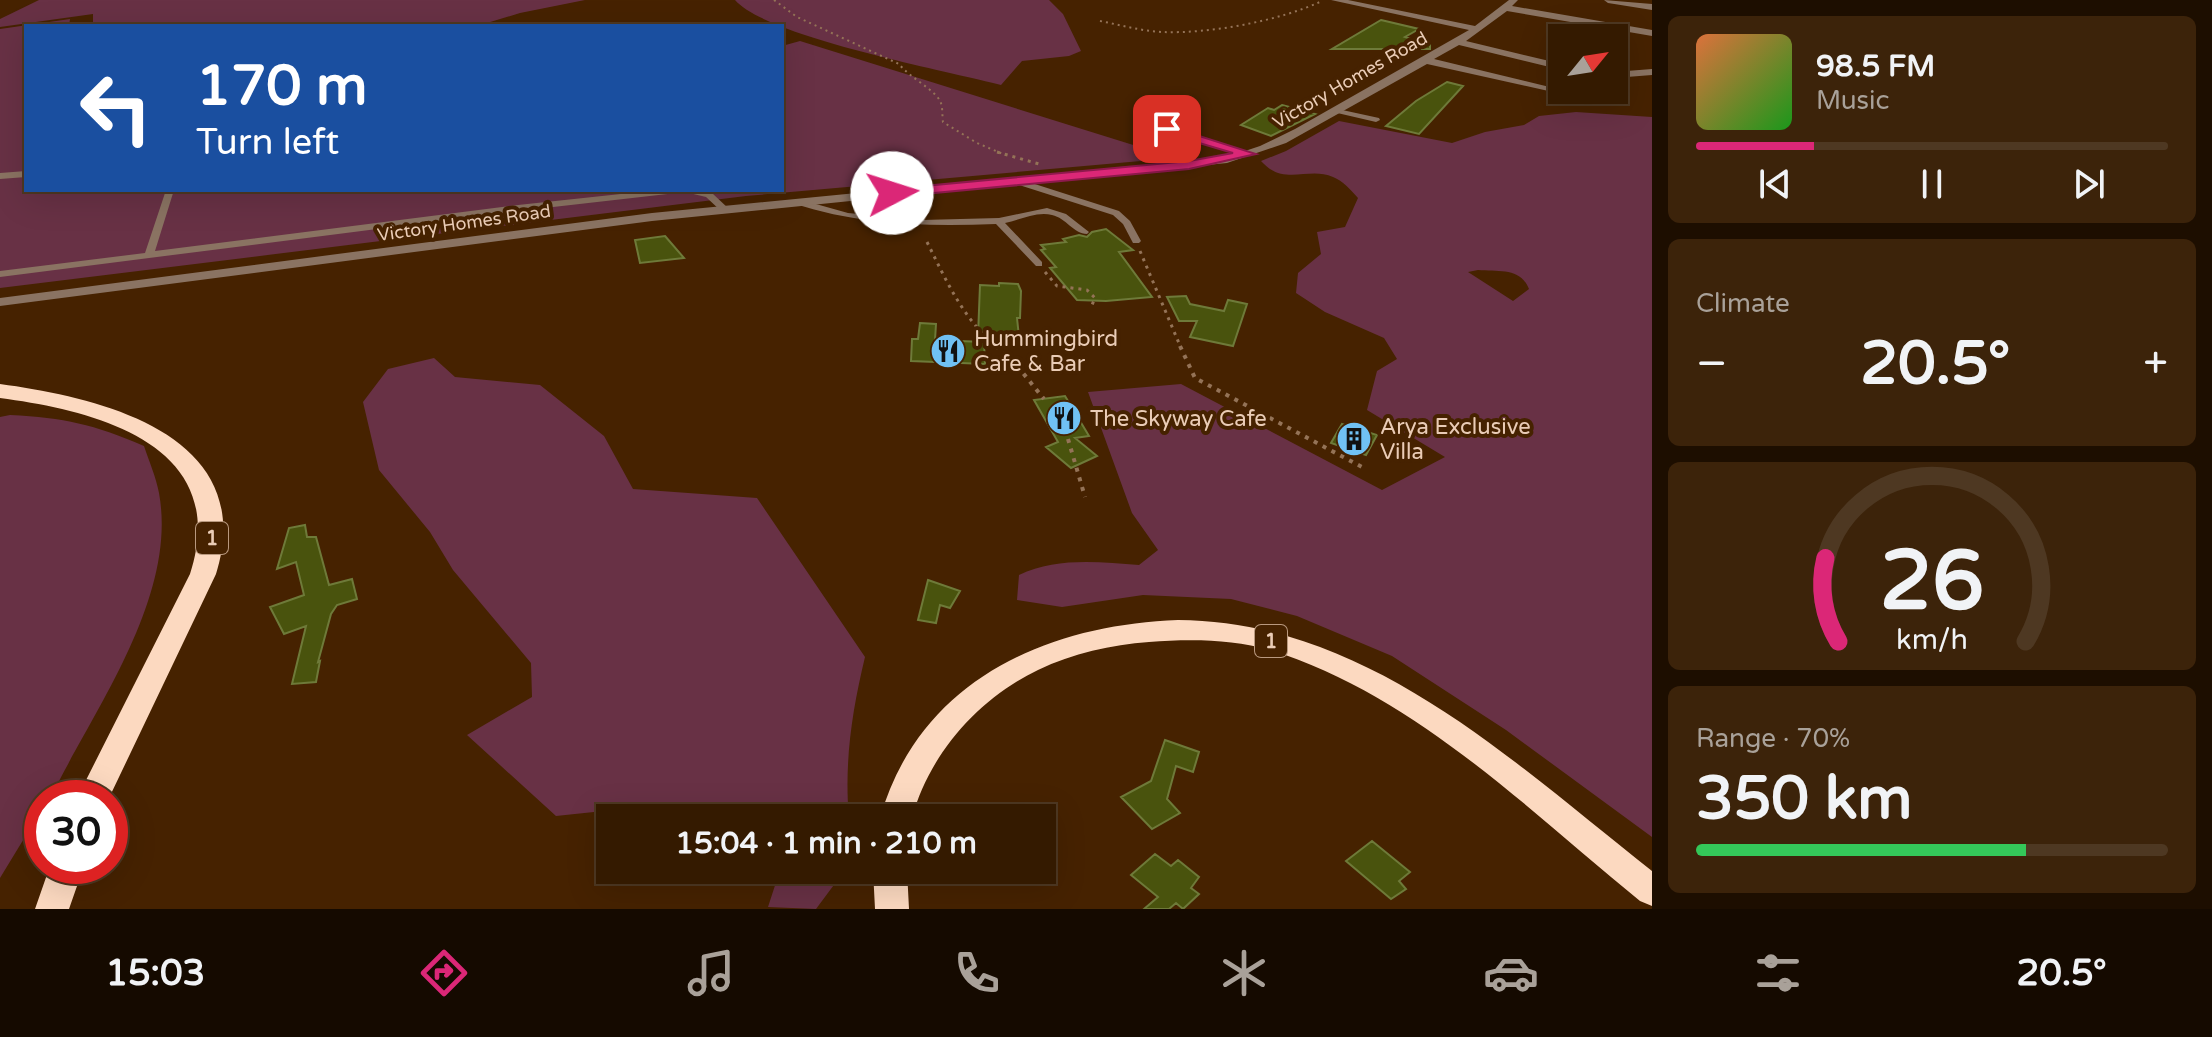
<!DOCTYPE html>
<html lang="en">
<head>
<meta charset="utf-8">
<style>
  :root { --surface:#341a00; --page:#3c230a; --text:#f1f3f6; --muted:#a9a199; --line:#4e3822; --accent:#db2777 }
  body { margin:0; font-family:"Varela Round",sans-serif; background:var(--page); color:var(--text); height:100vh; display:flex; flex-direction:column; font-size:30px; white-space:nowrap }
  * { box-sizing:border-box; margin:0 }
  p { font-size:26px; color:var(--muted) }
  .icon { flex:none; width:44px; height:44px; fill:none; stroke:currentColor; stroke-width:2; stroke-linecap:round; stroke-linejoin:round }
  .map { position:relative; flex:1; overflow:hidden }
  .details { display:flex; flex-direction:column; gap:16px; padding:16px; background:#1d0e00; width:560px }
  .details>* { flex:none }
  .hud { position:absolute; left:24px; top:24px; width:760px; height:168px; border-radius:0px; box-shadow:0 8px 32px #0002,0 0 0 2px var(--line); background:#1a4fa0; color:#fff; overflow:hidden }
  .needle { width:52px; rotate:60deg }
  .controls { position:absolute; left:1548px; top:24px; display:grid; gap:16px }
  .controls a { display:grid; place-items:center; width:80px; height:80px; border-radius:0px; background:var(--surface); box-shadow:0 8px 32px #0002,0 0 0 2px var(--line); font-size:40px }
  .speed { position:absolute; left:24px; top:780px; display:flex; gap:16px; font-size:40px; font-weight:700; text-align:center }
  .speed>* { display:grid; place-content:center; width:104px; height:104px; border-radius:50%; background:var(--surface); box-shadow:0 8px 32px #0002,0 0 0 2px var(--line); line-height:1 }
  .speed .limit { border:12px solid #d22; background:#fff; color:#111 }
  .pin { position:absolute; display:grid; place-items:center; width:68px; height:68px; color:#fff; margin:-34px; border-radius:16px; box-shadow:0 4px 12px #0006 }
  .me { position:absolute; width:88px; margin:-44px; rotate:85deg; stroke-linejoin:round; filter:drop-shadow(0 0 6px #0008) }
  .turn { display:flex; align-items:center; gap:28px; height:168px; padding:0 40px; font-size:36px }
  .turn .icon { width:104px; height:104px; stroke-width:2.5 }
  .turn b { display:block; font-size:56px; line-height:68px }
  .big { font-size:60px; font-weight:800; line-height:1.1 }
  .details .tile { flex:1; display:flex; flex-direction:column; justify-content:center; gap:12px; min-width:0; padding:0 28px; border-radius:12px; background:var(--page) }
  .details .dial { align-items:center; gap:0 }
  .dial svg { height:208px; overflow:visible; fill:none; stroke:var(--line); stroke-width:7; stroke-linecap:round; text-anchor:middle }
  .dial text { fill:var(--text); stroke:none }
  .song { display:flex; align-items:center; gap:24px }
  .cover { width:96px; height:96px; border-radius:12px; background:linear-gradient(135deg,hsl(20 70% 55%),hsl(120 70% 35%)) }
  .played { height:8px; border-radius:4px; background:linear-gradient(90deg,var(--accent) 25%,var(--line) 25%) }
  .keys { display:flex; justify-content:space-around; direction:ltr }
  .heat { display:flex; justify-content:space-between; align-items:center; font-size:44px; direction:ltr }
  .charge { height:12px; border-radius:6px; background:linear-gradient(90deg,#34c759 70%,var(--line) 0) }
  .trip { position:absolute; left:596px; top:804px; width:460px; height:80px; border-radius:0px; background:var(--surface); box-shadow:0 8px 32px #0002,0 0 0 2px var(--line); font-weight:800; line-height:80px; text-align:center }
  .tabs { display:flex; height:128px; justify-content:space-around; align-items:center; background:#150a00; color:var(--muted) }
  .tabs .icon { width:56px; height:56px }
  .tabs .current { color:var(--accent) }
  .tabs b { font-size:36px; color:var(--text) }
  main { display:flex; flex:1; min-height:0 }
  .map>svg:first-child { display:block }
  .green { fill:#683145; fill-rule:evenodd }
  .building { fill:#49530d; stroke:#6e7a39; stroke-width:2 }
  .lines { fill:none; stroke-linecap:round; stroke-linejoin:round }
  .path-far2 { stroke:#947357; stroke-width:2; stroke-dasharray:2 4; stroke-linecap:butt }
  .path-far1 { stroke:#947357; stroke-width:3; stroke-dasharray:3 5; stroke-linecap:butt }
  .path { stroke:#947357; stroke-width:4; stroke-dasharray:4 6; stroke-linecap:butt }
  .lane { fill:#8a7362; fill-rule:evenodd }
  .street { fill:#8a7362; fill-rule:evenodd }
  .highway { fill:#fcd9c0; fill-rule:evenodd }
  .route { fill:#db2777; stroke:#8e194d; stroke-width:2 }
  .labels { text-anchor:middle; stroke-width:8; stroke-linejoin:round; paint-order:stroke }
  .far-street-label { font-size:18px; fill:#eaccb6; stroke:#462200 }
  .shield { fill:#462200; stroke:#b9997f; stroke-width:2 }
  .shield-label { font-size:20px; font-weight:bold; fill:#eaccb6 }
  .poi-label { font-size:22px; fill:#eaccb6; stroke:#462200; text-anchor:start }
</style>
</head>
<body>
<main>
<div class="map">
<svg width="1652" height="909" viewBox="0 0 1652 909">
  <rect width="100%" height="100%" fill="#462200"/>
  <path class="green" d="M39 0H585L520 13 477 26H93V14L0 27V19Z
    M735 0H1049L1063 14 1081 51 1069 56 1022 61 1001 85C944 70 767 37 735 0Z
    M70 19 69 26H26V190H782V46L800 41 1175 158 746 196 0 288V29Z
    M1576 112 1652 117V837L1506 730 1392 656 1297 616 1231 599 1143 595 1062 607 1017 600 1019 575C1056 557 1099 562 1139 565L1158 550 1132 513 1088 392 1181 384 1382 490 1445 457 1367 410 1377 371 1397 359 1384 338 1325 312 1296 293 1298 273 1321 254 1317 232 1345 227 1358 198C1351 190 1343 181 1333 177 1308 166 1284 187 1261 161L1286 151 1339 121 1452 143 1485 132 1524 125 1539 116ZM1478 270C1499 272 1520 267 1529 289L1513 301 1468 272Z
    M434 358 455 377 540 385 604 436 633 489 757 498 865 657C852 711 844 763 849 818H712L679 803 556 816 467 735 532 697 531 663 453 570 430 532 379 470 363 402 388 369Z
    M10 415C65 418 93 424 144 446 149 461 156 477 159 493 177 592 102 698 58 783L49 798H42V809L0 878V417Z
    M780 870H845L816 909 768 907Z"/>
  <path class="building" d="M1381 20 1419 29 1405 37 1430 45V49H1332Z
    M1447 82 1463 86 1419 134 1386 126 1416 101Z
    M1282 105 1315 114 1271 136 1241 125 1268 108 1274 110Z
    M1106 229 1133 250 1119 252 1152 297 1106 301 1077 300 1050 268 1056 267 1041 250 1045 249 1041 245 1066 242 1063 239 1079 235 1087 237 1092 232Z
    M665 236 684 258 640 263 635 240Z
    M999 283 1018 284 1021 291 1020 318H1017L1019 337 978 336 980 285 999 286Z
    M1186 296 1190 304 1224 311 1228 300 1247 304 1233 346 1190 337 1197 321H1179L1167 297Z
    M920 323 936 324 935 340 984 342 985 364 911 361 912 339H918Z
    M1065 396 1089 436 1075 438 1097 456 1071 468 1046 447 1058 442 1034 400Z
    M1342 424 1377 435 1366 455 1331 443Z
    M305 525 307 537H316L329 585 352 579 357 599 337 605 331 614 318 662 320 661 316 682 292 684 306 626 284 634 270 607 304 595 296 562 277 569 289 528Z
    M928 580 960 591 950 608 940 605 936 623 918 620Z
    M1165 740 1199 752 1193 772 1176 766 1167 799 1180 813 1152 829 1121 797 1151 781Z
    M1372 841 1410 872 1399 881 1406 889 1391 899 1346 861Z
    M1155 854 1171 866 1178 860 1199 877 1191 888 1199 894 1183 909 1176 903 1169 909H1144L1158 897 1131 875Z"/>
  <g class="lines">
    <path class="path-far2" d="M774 0 797 17 899 64C909 77 935 90 940 101 943 106 942 116 943 122L977 143 1003 154
      M1100 21C1121 25 1141 31 1162 32 1209 34 1279 21 1322 1"/>
    <path class="path-far1" d="M997 152 1039 164
      M927 242C947 282 963 319 998 348
      M1140 251 1181 348
      M1045 272 1057 286 1087 290 1095 298 1092 305"/>
    <path class="path" d="M995 346 1014 362 1044 399
      M1180 346 1195 378 1362 467
      M1068 439 1085 497"/>
    <path class="lane" d="M1333 108 1379 118 1380 120 1376 122 1333 112Z
      M1136 119H1142L1254 154 1247 156 1136 123Z
      M26 171V177L0 179V173Z
      M1016 178 1119 211 1130 221 1141 241 1139 243H1133L1123 224 1113 215 1013 183 1012 181Z
      M166 190H174L155 251 518 205 658 190H699L712 193 729 209 727 211H721L706 197 685 192 518 211 0 277V271L145 253Z
      M798 199 848 213 922 220 999 218 1047 208 1066 214 1089 232 1087 234C1074 234 1066 218 1052 215 1037 211 1020 220 1005 223L1042 262V266H1036L996 224C927 227 861 225 795 204V200Z"/>
    <path class="street" d="M1331 0H1348L1475 26 1509 0H1518L1512 6 1652 30V36L1507 11 1466 41 1562 64V70L1459 45 1434 59 1562 90V94L1427 64 1286 143 1227 163 652 221 0 306V298L652 213 1227 157 1260 146 1295 129 1469 30Z
      M1604 0 1652 4V10L1608 3Z
      M1652 69V75L1614 78V72Z"/>
    <path class="highway" d="M0 384C103 398 259 435 216 574L109 798H77L190 574C232 445 98 411 0 398Z
      M1178 620C1367 621 1512 761 1652 871V906L1640 901C1527 809 1413 694 1270 650 1232 639 1189 639 1149 642 1111 645 1073 653 1038 670 979 698 929 754 912 818H880C919 681 1045 625 1178 620Z
      M50 866H84L69 909H35Z
      M873 870H907L909 909H875Z"/>
  </g>
  <path class="route" d="M1162 127H1171L1256 154 1189 169 892 197 885 193 892 189 1189 161 1233 153 1162 132Z"/>
  <defs>
    <symbol id="restaurant-disc" viewBox="-11 -11 22 22"><circle r="9.5" fill="#70c1f4" stroke="#462200"/><path d="M-5-6h1v4h1v-4h1v4h1v-4h1v5L-1.5 .5V6h-2V.5L-5-1ZM5-6V6H3V1.5H1.5Q1.5-4 5-6Z" fill="#111"/></symbol>
    <symbol id="building-disc" viewBox="-11 -11 22 22"><circle r="9.5" fill="#70c1f4" stroke="#462200"/><path d="M-4-6H4V6H1V3H-1V6H-4ZM-2.5-4.3h1.7v1.8h-1.7ZM.8-4.3h1.7v1.8H.8ZM-2.5-1h1.7V.8h-1.7ZM.8-1h1.7V.8H.8Z" fill="#111"/></symbol>
  </defs>
  <g fill-rule="evenodd">
    <use href="#restaurant-disc" x="928" y="331" width="40" height="40"/>
    <use href="#restaurant-disc" x="1044" y="398" width="40" height="40"/>
    <use href="#building-disc" x="1334" y="419" width="40" height="40"/>
  </g>
  <g class="labels">
    <g class="far-street-label">
      <text transform="translate(1350 80) rotate(-30)" y="6">Victory Homes Road</text>
      <text transform="translate(464 223) rotate(-8)" y="6">Victory Homes Road</text>
    </g>
    <g class="shield">
      <rect x="196" y="522" width="32" height="32" rx="6"/>
      <rect x="1255" y="625" width="32" height="32" rx="6"/>
    </g>
    <g class="shield-label">
      <text x="212" y="545">1</text>
      <text x="1271" y="648">1</text>
    </g>
    <g class="poi-label">
      <text x="974" y="346">Hummingbird<tspan x="974" dy="25">Cafe &amp; Bar</tspan></text>
      <text x="1090" y="426">The Skyway Cafe</text>
      <text x="1380" y="434">Arya Exclusive<tspan x="1380" dy="25">Villa</tspan></text>
    </g>
  </g>
</svg>
<div class="controls">
<a><svg class="needle" viewBox="-14 -14 28 28"><path d="M0-13l5 13h-10z" fill="#e53935"/><path d="M0 13l5-13h-10z" fill="#a9a199"/></svg></a>
</div>
<div class="speed"><div class="limit">30</div></div>
<div class="pin" style="left:1167px;top:129px;background:#d93025"><svg class="icon" aria-label="arrive" viewBox="0 0 24 24"><path d="M6 21V4h12l-3 4 3 4H6"/></svg></div>
<svg class="me" style="left:892px;top:193px" viewBox="-20 -20 40 40"><circle r="19" fill="#fff"/><path d="M0-13L10 11 0 6-10 11z" fill="#db2777"/></svg>
<div class="trip">15:04 · 1 min · 210 m</div>
<div class="hud">
<div class="turn"><svg class="icon" aria-label="left" viewBox="0 0 24 24"><path d="M17 20v-9H6M10 6l-5 5 5 5"/></svg><div><b>170 m</b>Turn left</div></div>
</div>
</div>
<section class="details">
<div class="tile">
<div class="song"><i class="cover"></i><div><b>98.5 FM</b><p>Music</p></div></div>
<div class="played"></div>
<div class="keys"><svg class="icon" aria-label="previous" viewBox="0 0 24 24"><path d="M18 5L8 12l10 7zM5 5v14"/></svg><svg class="icon" aria-label="pause" viewBox="0 0 24 24"><path d="M8 5v14M16 5v14"/></svg><svg class="icon" aria-label="next" viewBox="0 0 24 24"><path d="M6 5l10 7-10 7zM19 5v14"/></svg></div>
</div>
<div class="tile"><p>Climate</p>
<div class="heat"><a>−</a><b class="big">20.5°</b><a>+</a></div>
</div>
<div class="tile dial"><svg viewBox="0 0 100 80">
<path d="M14 69A42 42 0 1 1 86 69"/>
<path d="M14 69A42 42 0 0 1 9 37" stroke="#db2777"/>
<text x="50" y="56" font-size="32" font-weight="700">26</text>
<text x="50" y="72" font-size="11">km/h</text>
</svg></div>
<div class="tile"><p>Range · 70%</p><b class="big">350 km</b><div class="charge"></div></div>
</section>
</main>
<nav class="tabs">
<b>15:03</b>
<svg class="icon current" aria-label="directions" viewBox="0 0 24 24"><path d="M12 3l9 9-9 9-9-9zM9 14v-3h6M13 9l2 2-2 2"/></svg>
<svg class="icon" aria-label="music" viewBox="0 0 24 24"><path d="M9 18V5l10-2v13"/><circle cx="6" cy="18" r="3"/><circle cx="16" cy="16" r="3"/></svg>
<svg class="icon" aria-label="phone" viewBox="0 0 24 24"><path d="M5 4h4l2 5-3 2q2 4 5 5l2-3 5 2v4C11 20 4 13 5 4z"/></svg>
<svg class="icon" aria-label="climate" viewBox="0 0 24 24"><path d="M12 3v18M4 7l16 10M4 17L20 7"/></svg>
<svg class="icon" aria-label="car" viewBox="0 0 24 24"><path d="M5 17H2v-5l4-1 3-4h7l3 4 3 1v5h-3M9 17h6M6 11h13"/><circle cx="7" cy="17" r="2"/><circle cx="17" cy="17" r="2"/></svg>
<svg class="icon" aria-label="filters" viewBox="0 0 24 24"><path d="M4 7h16M4 17h16"/><circle cx="9" cy="7" r="2"/><circle cx="15" cy="17" r="2"/></svg>
<b>20.5°</b>
</nav>
</body>
</html>
